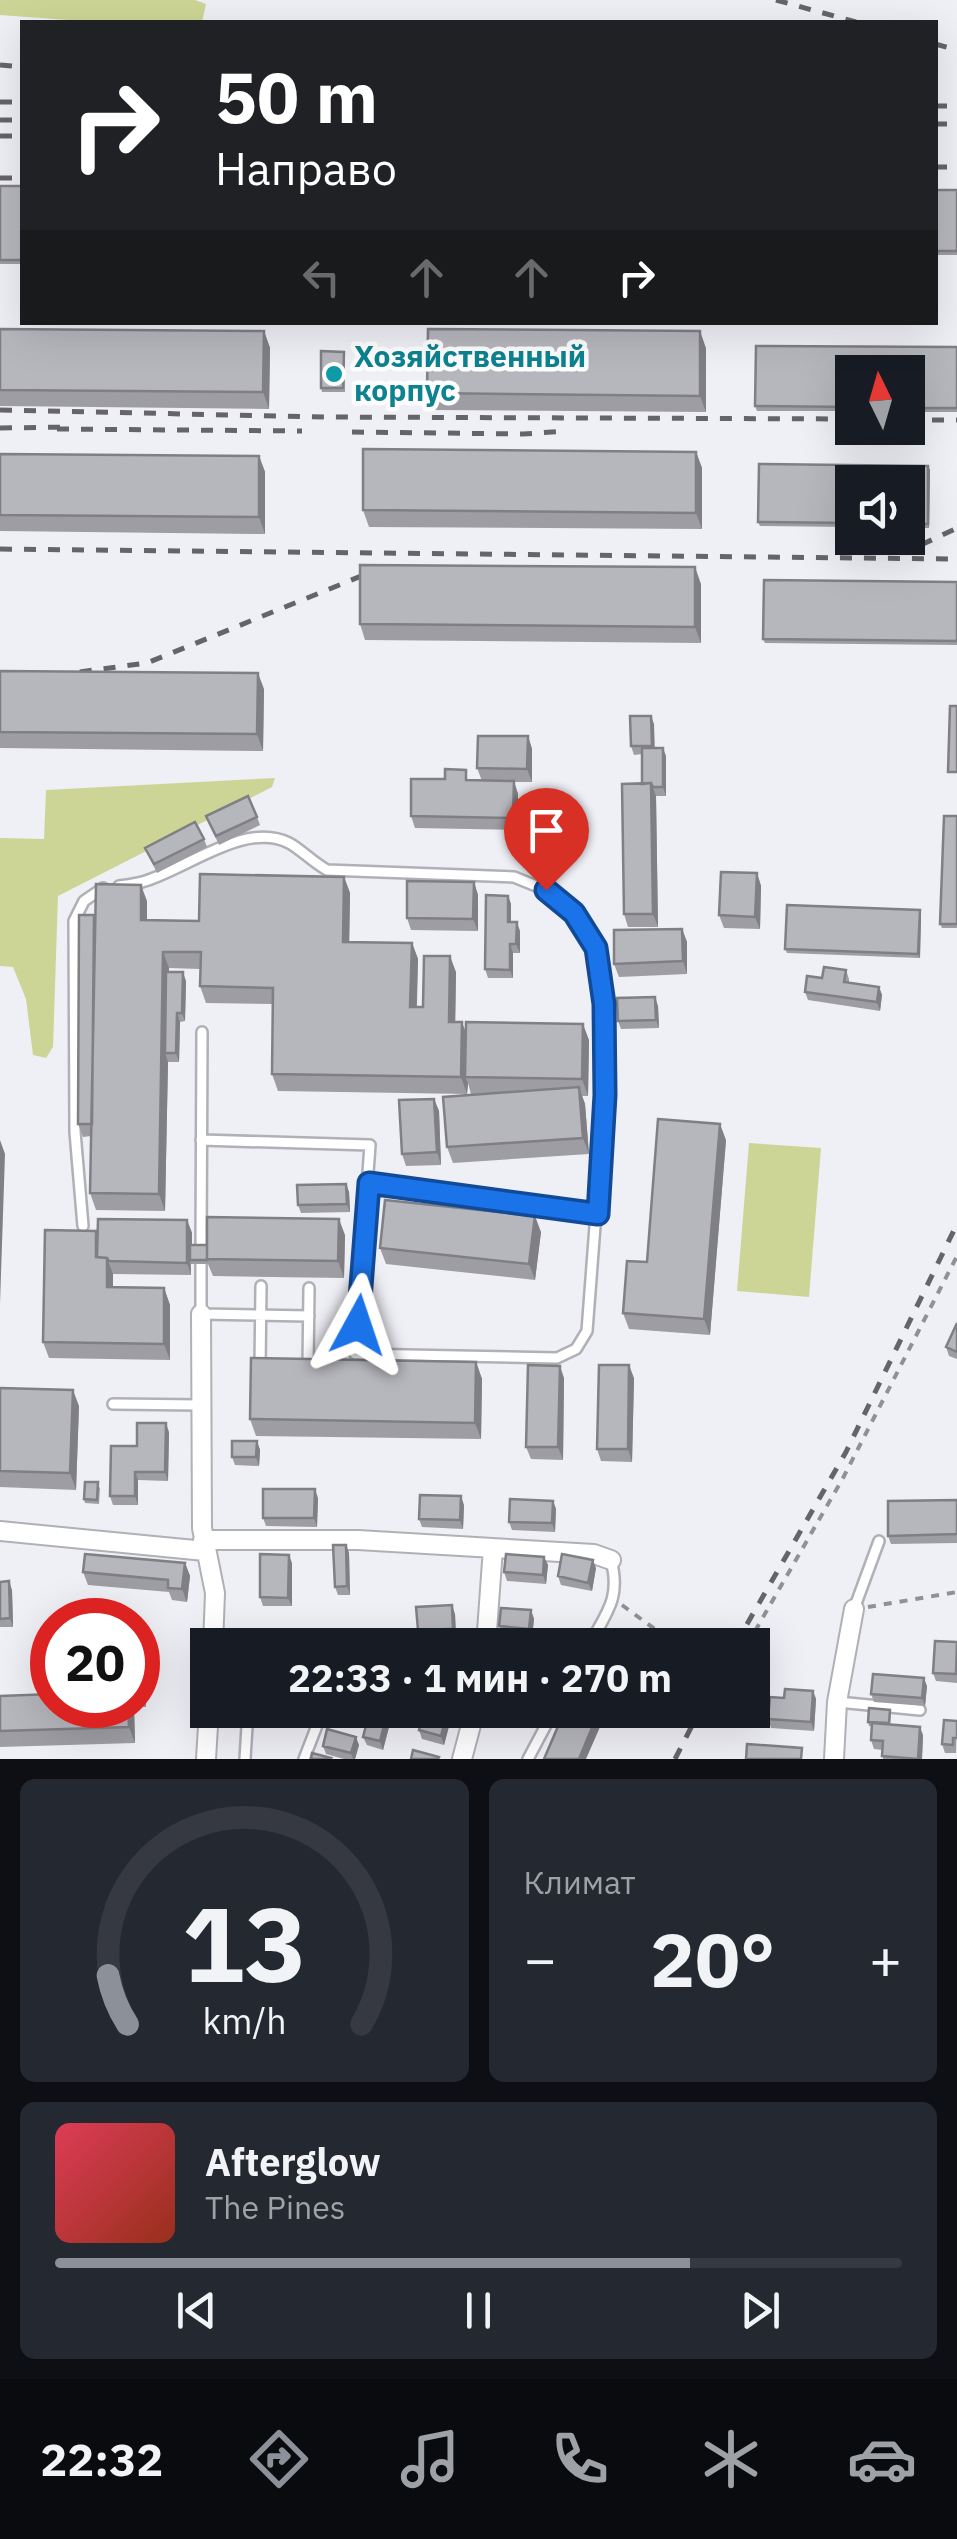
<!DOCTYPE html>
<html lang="ru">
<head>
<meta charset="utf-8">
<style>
  :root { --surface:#171b24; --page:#242831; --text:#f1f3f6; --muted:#9ea1a6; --line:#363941; --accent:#8c9099 }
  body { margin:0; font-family:"IBM Plex Sans",sans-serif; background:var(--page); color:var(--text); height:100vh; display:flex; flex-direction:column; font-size:38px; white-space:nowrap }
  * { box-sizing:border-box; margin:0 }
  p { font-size:32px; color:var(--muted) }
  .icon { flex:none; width:55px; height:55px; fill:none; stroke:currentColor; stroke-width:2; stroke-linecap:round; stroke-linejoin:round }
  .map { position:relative; height:1759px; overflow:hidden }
  .sheet { display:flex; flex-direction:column; gap:20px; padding:20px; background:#0d0f14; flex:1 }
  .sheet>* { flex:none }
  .hud { position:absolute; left:20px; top:20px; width:918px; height:305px; border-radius:0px; box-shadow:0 10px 40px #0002; background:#202124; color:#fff; overflow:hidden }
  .needle { width:65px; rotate:355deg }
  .buttons { position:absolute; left:835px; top:355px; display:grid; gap:20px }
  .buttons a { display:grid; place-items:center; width:90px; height:90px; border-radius:0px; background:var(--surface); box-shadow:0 10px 40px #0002; font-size:50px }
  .speed { position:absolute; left:30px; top:1598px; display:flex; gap:20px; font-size:50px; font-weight:700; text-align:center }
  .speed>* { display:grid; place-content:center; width:130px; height:130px; border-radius:50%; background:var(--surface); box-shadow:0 10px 40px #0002; line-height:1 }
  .speed .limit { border:15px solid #d22; background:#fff; color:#111 }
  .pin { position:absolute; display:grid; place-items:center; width:85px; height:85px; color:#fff; margin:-102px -42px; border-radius:50% 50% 50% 0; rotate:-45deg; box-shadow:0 0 10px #0007 }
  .pin .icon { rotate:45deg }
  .me { position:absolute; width:110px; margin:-55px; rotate:5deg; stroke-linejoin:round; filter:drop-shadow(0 0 8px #0008) }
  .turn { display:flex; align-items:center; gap:35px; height:210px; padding:0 30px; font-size:45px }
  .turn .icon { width:130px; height:130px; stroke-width:2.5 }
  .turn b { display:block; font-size:70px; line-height:85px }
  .lanes { display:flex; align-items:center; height:95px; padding:0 30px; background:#0003; justify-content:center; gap:50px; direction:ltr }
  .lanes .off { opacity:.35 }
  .big { font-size:75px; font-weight:700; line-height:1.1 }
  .sheet .widget { flex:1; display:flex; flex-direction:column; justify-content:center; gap:15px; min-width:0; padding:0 35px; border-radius:15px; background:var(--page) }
  .sheet .dial { align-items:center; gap:0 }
  .dial svg { height:260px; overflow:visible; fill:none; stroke:var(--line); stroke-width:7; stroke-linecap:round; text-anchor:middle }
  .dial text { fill:var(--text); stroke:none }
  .song { display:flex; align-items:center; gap:30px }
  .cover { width:120px; height:120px; border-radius:15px; background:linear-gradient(135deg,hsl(350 70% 55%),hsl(10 70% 35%)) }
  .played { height:10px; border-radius:5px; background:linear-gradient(90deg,var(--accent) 75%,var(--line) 75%) }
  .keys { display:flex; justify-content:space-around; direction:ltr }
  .heat { display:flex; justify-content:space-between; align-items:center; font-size:55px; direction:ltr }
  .sheet .tiles { flex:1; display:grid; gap:20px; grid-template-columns:1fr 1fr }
  .widget:last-child { grid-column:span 2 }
  .trip { position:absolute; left:190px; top:1628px; width:580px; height:100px; border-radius:0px; background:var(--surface); box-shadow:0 10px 40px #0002; font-weight:700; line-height:100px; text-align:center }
  .menu { display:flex; height:160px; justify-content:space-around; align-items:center; background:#090b0e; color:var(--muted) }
  .menu .icon { width:70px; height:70px }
  .menu .active { color:var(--accent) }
  .menu b { font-size:45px; color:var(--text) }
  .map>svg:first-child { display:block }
  .green { fill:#cdd596 }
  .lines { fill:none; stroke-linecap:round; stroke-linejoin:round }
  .lane-casing { stroke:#b0b0b7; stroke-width:14 }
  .street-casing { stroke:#b0b0b7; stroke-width:22 }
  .path { stroke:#909095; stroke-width:4; stroke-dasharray:8 8; stroke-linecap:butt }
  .lane { stroke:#fff; stroke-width:9 }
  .street { stroke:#fff; stroke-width:18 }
  .rail { stroke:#656569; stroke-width:5; stroke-dasharray:12 12; stroke-linecap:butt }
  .wall { fill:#9d9da3 }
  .shaded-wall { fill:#7f7f84 }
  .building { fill:#b6b6bd; stroke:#7f7f84; stroke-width:2.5 }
  .route-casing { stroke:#114b97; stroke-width:25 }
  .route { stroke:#1a73e8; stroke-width:18 }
  .culture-dot { fill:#0f9aa8; stroke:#fdfdfe; stroke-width:4 }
  .labels { text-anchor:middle; stroke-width:9; stroke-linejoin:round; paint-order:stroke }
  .culture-label { font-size:30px; font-weight:bold; fill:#0d838f; stroke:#fdfdfe; text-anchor:start }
</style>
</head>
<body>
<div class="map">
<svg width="957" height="1759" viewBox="0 0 957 1759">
  <rect width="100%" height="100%" fill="#efeff6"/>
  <path class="green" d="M0 0H195L206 4 202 22H95L0 15Z
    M275 778 272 787 58 896 53 1047 46 1058 33 1055 26 999 13 967 0 966V838L44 839 46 790Z
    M749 1143 821 1148 809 1297 737 1291Z"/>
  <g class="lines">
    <defs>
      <path id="lane" d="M119 886C126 885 135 884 142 882 184 871 245 820 289 843 299 848 314 863 327 870L514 877 546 890 574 913 597 948 604 1004 605 1095 587 1331 576 1349 557 1358 355 1354 370 1145 201 1140
        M369 1183 597 1214
        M83 1226 75 1132 74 921 84 901 103 888
        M201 1250 202 1032
        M201 1264V1314L309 1316
        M260 1367 261 1286
        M308 1367 309 1288
        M113 1404 200 1405
        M854 1609 879 1541
        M589 1645C607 1612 621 1598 611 1560
        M838 1702 920 1710
        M245 1759 248 1710
        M304 1759 323 1710
        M528 1759 554 1710"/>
      <path id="street" d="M201 1314 202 1528 215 1593 213 1645
        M0 1531 205 1551
        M203 1540H358L594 1554 611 1560
        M486 1645 493 1548
        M206 1759 209 1710
        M462 1759 475 1710
        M834 1759 837 1702 854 1609"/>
    </defs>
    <use href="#lane" class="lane-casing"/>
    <use href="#street" class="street-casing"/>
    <path class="path" d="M622 1605 660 1633 723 1645
      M868 1607 957 1592
      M747 1645 843 1478 957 1256"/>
    <use href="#lane" class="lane"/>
    <use href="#street" class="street"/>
    <path class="rail" d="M776 0 856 22
      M935 44 957 50
      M0 65 22 67
      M0 102H22
      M935 106H957
      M0 120H22
      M935 124H957
      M0 136H22
      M935 167H957
      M0 178H22
      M0 410 325 417 852 419
      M908 420H957
      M0 428 70 427
      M57 429 302 431
      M352 432 523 434 567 431
      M897 548 923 544 957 528
      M0 549 957 559
      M56 675 147 663 386 566
      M735 1645 846 1452 957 1224
      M675 1759 700 1710"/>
  </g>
  <path class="wall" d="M0 186H22V264H0Z
    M935 190H957V255H935Z
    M0 329 264 331 270 348 269 409 0 406Z
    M756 346 957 347V412H908V372H852V411H757L755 406Z
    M706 348V412L433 410 427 393Z
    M344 352 345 356V392H322L321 388Z
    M696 452 702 468V529L369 527 363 510Z
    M0 454 259 456 265 472V534L0 531Z
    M759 464 928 466 930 470 929 528H908V482H852V527L760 526 758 522Z
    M957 582V645L765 643 763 639Z
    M701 584V643L365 640 360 624Z
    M0 671 264 689 263 751 0 748Z
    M654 724V748L666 756V796H656L658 927H628L624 914 642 784V754L634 755 631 746Z
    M528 736 532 749V782H514L518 794V830L415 828 411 816 445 779 482 781 477 768Z
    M206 816 257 817 260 825 219 845Z
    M957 816V928H942L940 924Z
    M204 839 207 847 157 873 145 848Z
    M757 873 761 886 760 929 724 928 719 915Z
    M344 877 350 893 349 942 412 943 418 959 417 1007H423L456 972 455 1022 466 1033 589 1040 588 1096H582L585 1104 589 1154 453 1163 447 1147 483 1094H471L468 1083 467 1094 278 1091 272 1074 273 1004 206 1003 200 986V969L169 968V972L186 981 185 1021 180 1022 179 1062H168L165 1211 96 1210 90 1193 91 1136 83 1137 78 1124 96 919 147 901V920L199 921Z
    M474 882 478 895V931L411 930 407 918Z
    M508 896 511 904V922L520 931V953H513V978H488L485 969Z
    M921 915 920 958 787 953 785 949Z
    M682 929 687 942V974L619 977 614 964Z
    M846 970 849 979V982L879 987 882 995 880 1011 808 1000 805 992 822 978Z
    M658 1006 659 1028 621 1029 618 1021Z
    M434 1099 439 1111 441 1165 406 1166 402 1154Z
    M726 1140 710 1335 629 1329 623 1313Z
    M346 1184 349 1192 350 1212 301 1213 298 1205Z
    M187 1220 192 1233V1245L345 1235 344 1278 213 1276 208 1264H191V1275L113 1274V1288H164L170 1305V1360L49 1358 43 1342 96 1231Z
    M541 1232 535 1280 386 1264 380 1248Z
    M957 1323V1359L949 1356 946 1347Z
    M476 1362 482 1379 481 1439 256 1436 250 1419Z
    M564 1378 563 1460 531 1459 526 1447Z
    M634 1378 632 1462 601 1461 597 1449Z
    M0 1388 79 1406 76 1490 0 1487Z
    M169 1432 168 1481 138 1480V1505H113L110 1496 137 1446Z
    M257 1441 260 1450 259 1466 235 1465 232 1457Z
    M100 1487 99 1504 85 1503 84 1499Z
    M318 1498 317 1527 266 1526 263 1518Z
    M957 1500V1543L891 1544 888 1536Z
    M553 1501 556 1509 555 1532 512 1530 509 1522Z
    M464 1505 463 1529 422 1527 419 1519Z
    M346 1545 349 1553 350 1595H338L335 1587Z
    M544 1557 548 1565 546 1584 507 1581 504 1572Z
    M185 1563 190 1576 187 1602 172 1600 169 1592 88 1585 83 1572Z
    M292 1563V1606H263L260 1597Z
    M596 1568 592 1591 561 1585 558 1576Z
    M0 1582 12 1590 13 1627H0Z
    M531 1610 534 1619 532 1637 503 1635 499 1626Z
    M455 1614 456 1637 449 1638 450 1645H429L427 1639H421L418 1630Z
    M957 1642V1683L936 1681 933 1673Z
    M138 1672H143L146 1681V1707H134L135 1743 0 1747V1696L52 1705H138Z
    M927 1686 925 1706 874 1702 871 1694Z
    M813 1691 816 1699 814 1731 771 1728 768 1719 784 1698Z
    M890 1710 891 1714 890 1725 923 1735 922 1759H883V1750L874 1749 871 1740 872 1726H869L868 1722Z
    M403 1713 452 1715 444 1745 422 1739 419 1730 420 1725 406 1721Z
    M386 1718 389 1727 383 1750 367 1745 363 1737Z
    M957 1721 956 1753H945L942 1744Z
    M359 1745 355 1759H344L326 1754 323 1746Z"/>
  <path class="shaded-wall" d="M264 331 270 348 269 409 263 392Z
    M700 331 706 348V412L700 396Z
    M696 452 702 468V529L696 513Z
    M259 456 265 472V534L259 517Z
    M928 466 930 470 929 528 928 524Z
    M695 567 701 584V643L695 627Z
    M258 673 264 689 263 751 257 734Z
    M651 716 654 724 655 754 652 746Z
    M528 736 532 749V782L527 769Z
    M663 748 666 756V796L663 787Z
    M514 781 518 794V830L513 818Z
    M651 783 656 796 658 927 653 914Z
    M757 873 761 886 760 929 755 917Z
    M344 877 350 893 349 958 343 942Z
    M474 882 478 895V931L473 919Z
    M141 885 147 901V936L141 920Z
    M508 896 511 904V931L508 922Z
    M920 910 921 915 920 958 918 954Z
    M517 922 520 931V953L516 944Z
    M682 929 687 942V974L683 961Z
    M412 943 418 959 416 1023 410 1007Z
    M510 944 513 953V978L510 970Z
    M163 952 169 968 168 1053H165L168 1062 165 1211 159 1194Z
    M450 956 456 972 455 1038 449 1022Z
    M183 972 186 981 185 1021 182 1013Z
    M879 987 882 995 880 1011 877 1002Z
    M655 997 658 1006 659 1028 656 1020Z
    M177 1013 180 1022 179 1062 176 1053Z
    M462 1022 468 1038 465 1077 468 1083 467 1094 461 1077Z
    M583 1024 589 1040 588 1096 582 1079Z
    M579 1087 585 1104 589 1154 583 1138Z
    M434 1099 439 1111 441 1165 437 1152Z
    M720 1124 726 1140 710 1335 704 1319Z
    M0 1140 5 1154 0 1304Z
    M346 1184 349 1192 350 1212 347 1204Z
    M535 1216 541 1232 535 1280 529 1264Z
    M339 1219 345 1235 344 1278 338 1261Z
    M187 1220 192 1233V1260H190L191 1275 187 1263Z
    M107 1258 113 1274V1304L107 1287Z
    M164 1288 170 1305V1360L164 1344Z
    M476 1362 482 1379 481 1439 475 1423Z
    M629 1365 634 1378 632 1462 628 1449Z
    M560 1366 564 1378 563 1460 558 1447Z
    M73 1390 79 1406 76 1490 70 1473Z
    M166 1423 169 1432 168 1481 165 1472Z
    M257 1441 260 1450 259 1466 256 1457Z
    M135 1472 138 1480V1505L135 1496Z
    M315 1489 318 1498 317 1527 314 1518Z
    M461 1496 464 1505 463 1529 460 1520Z
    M553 1501 556 1509 555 1532 552 1523Z
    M346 1545 349 1553 350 1595 347 1586Z
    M289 1555 292 1563V1606L288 1598Z
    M544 1557 548 1565 546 1584 543 1575Z
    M593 1560 596 1568 592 1591 588 1583Z
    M185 1563 190 1576 187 1602 182 1589Z
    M9 1581 12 1590 13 1627 10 1618Z
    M452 1605 455 1614 456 1637 453 1629Z
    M531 1610 534 1619 532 1637 529 1629Z
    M143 1672 146 1681V1707L143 1698Z
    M924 1678 927 1686 925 1706 922 1698Z
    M813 1691 816 1699 814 1731 811 1722Z
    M128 1705H133L134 1708 135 1743 129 1727Z
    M448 1710H450L452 1715 444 1745 441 1736Z
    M386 1718 389 1727 383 1750 380 1741Z
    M596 1718 600 1727 586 1759H579Z
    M920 1727 923 1735 922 1759H918Z
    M356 1737 359 1745 355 1759H353L351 1753Z"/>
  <path class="building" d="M0 186H22V260H0Z
    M935 190H957V251H935Z
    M0 329 264 331 263 392 0 390Z
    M428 329 700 331V396L427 393Z
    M756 346 957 347V408H908V372H852V407L755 406Z
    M321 351 344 352 343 388H321Z
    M363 449 696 452V513L363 510Z
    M0 454 259 456V517L0 515Z
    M759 464 928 466V524L908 523V482H852V523L758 522Z
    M360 565 695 567V627L360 624Z
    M764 580 957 582V641L763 639Z
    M0 671 258 673 257 734 0 732Z
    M950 706H957V772H948Z
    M630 716H651L652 746H631Z
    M478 736H528L527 769 477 768Z
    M642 748H663V787H653L651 783 642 784Z
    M445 769 466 770V780L514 781 513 818 411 816V779H445Z
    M651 783 653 914H624L622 784Z
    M248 796 257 817 216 836 206 816Z
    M944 816H957V924H940Z
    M195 822 204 839 154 864 145 848Z
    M721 872 757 873 755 917 719 915Z
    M200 874 344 877 343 942 412 943 410 1007H423L424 956H450L449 1022H462L461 1077 272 1074 273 988 200 986 201 952H163L159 1194 90 1193 96 884 141 885V920L199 921Z
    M407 881 474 882 473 919 407 918Z
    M486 895 508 896V922H517L516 944H510V970L485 969Z
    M787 905 920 910 918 954 785 949Z
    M79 915H94L92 1124H78Z
    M682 929 683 961 614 964V930Z
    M824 967 846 970 844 982 879 987 877 1002 805 992 807 976 822 978Z
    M166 972H183L182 1013H177L176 1053H165Z
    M655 997 656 1020 618 1021 617 998Z
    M466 1022 583 1024 582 1079 465 1077Z
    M579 1087 583 1138 447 1147 443 1097Z
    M434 1099 437 1152 402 1154 399 1100Z
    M658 1119 720 1124 704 1319 623 1313 627 1261 647 1262Z
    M346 1184 347 1204 298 1205 297 1185Z
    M385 1200 535 1216 529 1264 380 1248Z
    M207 1217 339 1219 338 1261 207 1259Z
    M98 1219 187 1220V1263L109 1261 107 1258 97 1257Z
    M45 1230 96 1231V1257L107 1258V1287L164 1288V1344L43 1342Z
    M190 1245H207V1260H190Z
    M957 1323V1352L946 1347Z
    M251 1358 476 1362 475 1423 250 1419Z
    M528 1365 560 1366 558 1447H526Z
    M599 1365H629L628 1449H597Z
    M0 1388 73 1390 70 1473 0 1471Z
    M137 1423H166L165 1472H135V1496H110L111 1446H137Z
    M232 1441H257L256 1457H232Z
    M85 1482H98L97 1500 84 1499Z
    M263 1489H315L314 1518H263Z
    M420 1495 461 1496 460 1520 419 1519Z
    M510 1499 553 1501 552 1523 509 1522Z
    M957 1500V1534L888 1536V1501Z
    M333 1545H346L347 1586 335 1587Z
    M85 1554 185 1563 182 1589 168 1588V1580L83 1572Z
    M260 1554 289 1555 288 1598 260 1597Z
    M506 1554 544 1557 543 1575 504 1572Z
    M562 1554 593 1560 588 1583 558 1576Z
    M9 1581 10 1618 0 1619V1582Z
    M452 1605 453 1629H446L447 1636 426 1637V1630H418L416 1607Z
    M501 1608 531 1610 529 1629 499 1626Z
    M935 1641 957 1642 956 1674 933 1673Z
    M138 1672H143V1698H138Z
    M873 1674 924 1678 922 1698 871 1694Z
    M785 1689 813 1691 811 1722 768 1719 770 1697 784 1698Z
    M52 1694V1705H128L129 1727 0 1731V1696Z
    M869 1708 890 1710 889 1723 868 1722Z
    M404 1710H448L441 1736 419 1730 422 1718 403 1713Z
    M565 1710H577L596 1718 579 1759H544Z
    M369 1714 386 1718 380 1741 363 1737Z
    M944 1720 957 1721V1738H953V1745L942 1744Z
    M872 1723 920 1727 918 1759 882 1756 883 1741 871 1740Z
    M327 1729 356 1737 351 1753 323 1746Z
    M747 1744 802 1748 801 1759H746Z
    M413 1750 439 1757 438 1759H411Z
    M312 1753 331 1758 330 1759H311Z"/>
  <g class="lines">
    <defs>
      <path id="route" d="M358 1325 369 1183 598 1214 605 1095 604 1004 596 948 574 913 546 890"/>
    </defs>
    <use href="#route" class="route-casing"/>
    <use href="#route" class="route"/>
  </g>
  <circle class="culture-dot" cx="334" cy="374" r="10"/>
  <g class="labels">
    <g class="culture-label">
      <text x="354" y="367">Хозяйственный<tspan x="354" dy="34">корпус</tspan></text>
    </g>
  </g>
</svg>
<div class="buttons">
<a><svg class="needle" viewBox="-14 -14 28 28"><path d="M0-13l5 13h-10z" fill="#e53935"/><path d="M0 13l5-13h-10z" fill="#9ea1a6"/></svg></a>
<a><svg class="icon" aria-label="sound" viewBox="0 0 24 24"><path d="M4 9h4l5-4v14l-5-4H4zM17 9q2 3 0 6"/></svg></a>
</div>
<div class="speed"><div class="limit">20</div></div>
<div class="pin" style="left:546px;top:890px;background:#d93025"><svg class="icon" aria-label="arrive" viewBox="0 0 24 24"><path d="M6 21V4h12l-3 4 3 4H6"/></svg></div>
<svg class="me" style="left:358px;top:1325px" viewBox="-20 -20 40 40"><path d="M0-17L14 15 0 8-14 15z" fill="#1a73e8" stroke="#fff" stroke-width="4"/></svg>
<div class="trip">22:33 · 1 мин · 270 m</div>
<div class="hud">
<div class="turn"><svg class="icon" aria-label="right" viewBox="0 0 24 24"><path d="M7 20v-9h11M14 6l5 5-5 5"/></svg><div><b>50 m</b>Направо</div></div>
<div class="lanes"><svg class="icon off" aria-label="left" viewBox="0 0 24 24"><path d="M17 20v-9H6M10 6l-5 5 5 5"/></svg><svg class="icon off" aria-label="ahead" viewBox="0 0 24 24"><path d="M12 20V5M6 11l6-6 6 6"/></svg><svg class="icon off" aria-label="ahead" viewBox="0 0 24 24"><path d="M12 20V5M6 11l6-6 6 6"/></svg><svg class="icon" aria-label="right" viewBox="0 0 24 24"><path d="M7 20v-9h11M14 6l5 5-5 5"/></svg></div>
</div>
</div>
<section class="sheet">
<div class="tiles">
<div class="widget dial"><svg viewBox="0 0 100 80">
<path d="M14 69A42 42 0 1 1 86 69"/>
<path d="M14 69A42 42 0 0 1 8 54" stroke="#8c9099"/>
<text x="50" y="56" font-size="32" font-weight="700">13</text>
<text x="50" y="72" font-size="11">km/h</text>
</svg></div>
<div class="widget"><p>Климат</p>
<div class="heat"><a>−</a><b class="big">20°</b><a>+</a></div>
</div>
<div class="widget">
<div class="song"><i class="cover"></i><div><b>Afterglow</b><p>The Pines</p></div></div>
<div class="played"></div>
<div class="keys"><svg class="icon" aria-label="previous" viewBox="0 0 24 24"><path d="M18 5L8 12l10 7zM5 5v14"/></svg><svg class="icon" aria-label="pause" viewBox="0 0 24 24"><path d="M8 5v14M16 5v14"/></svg><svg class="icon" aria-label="next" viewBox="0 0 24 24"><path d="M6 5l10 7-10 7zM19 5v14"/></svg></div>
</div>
</div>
</section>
<nav class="menu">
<b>22:32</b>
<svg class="icon active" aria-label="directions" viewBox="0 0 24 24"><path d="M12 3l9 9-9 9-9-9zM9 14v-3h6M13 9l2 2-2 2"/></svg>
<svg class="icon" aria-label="music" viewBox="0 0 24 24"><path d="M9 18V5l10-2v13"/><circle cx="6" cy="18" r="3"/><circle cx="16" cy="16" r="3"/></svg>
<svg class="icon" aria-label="phone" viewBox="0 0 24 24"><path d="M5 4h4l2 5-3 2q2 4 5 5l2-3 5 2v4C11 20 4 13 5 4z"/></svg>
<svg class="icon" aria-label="climate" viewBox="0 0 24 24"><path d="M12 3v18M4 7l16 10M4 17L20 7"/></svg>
<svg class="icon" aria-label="car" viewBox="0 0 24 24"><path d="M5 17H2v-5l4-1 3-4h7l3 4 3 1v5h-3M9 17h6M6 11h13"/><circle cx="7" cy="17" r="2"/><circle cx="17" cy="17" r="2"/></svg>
</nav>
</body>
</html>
